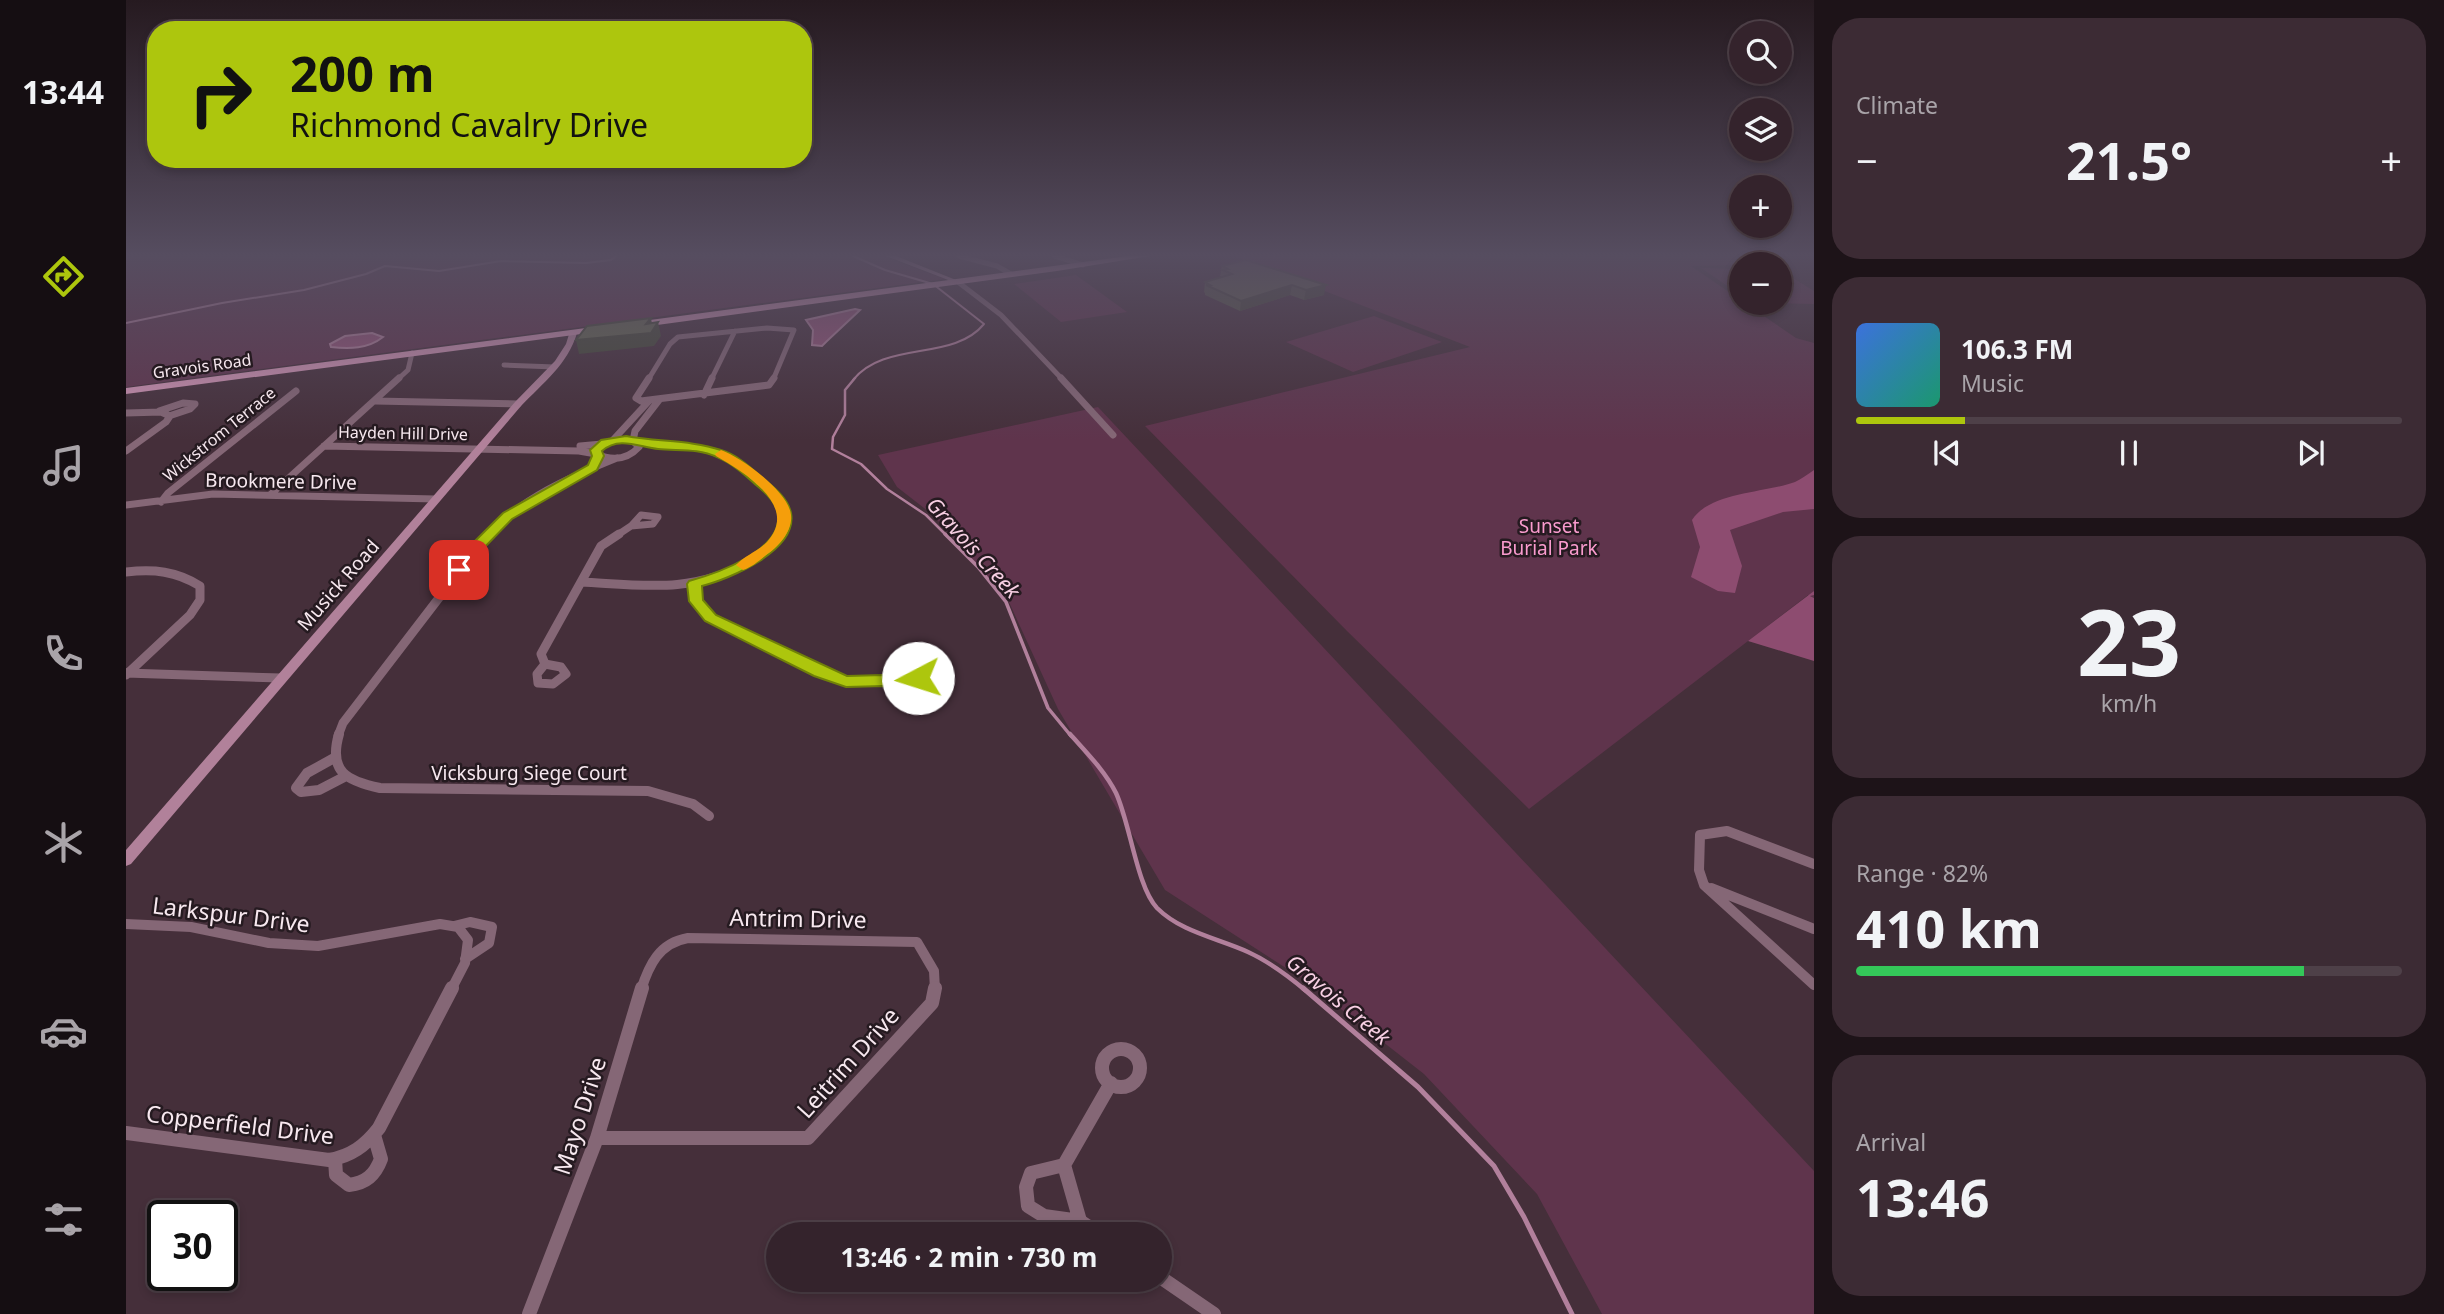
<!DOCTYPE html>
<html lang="en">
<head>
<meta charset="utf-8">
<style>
  :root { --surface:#34232c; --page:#3c2b34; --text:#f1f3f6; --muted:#a9a4a9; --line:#4e4048; --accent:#adc60d }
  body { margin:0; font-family:"Noto Sans",sans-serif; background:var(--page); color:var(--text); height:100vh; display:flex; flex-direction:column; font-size:26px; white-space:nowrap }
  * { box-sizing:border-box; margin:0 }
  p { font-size:23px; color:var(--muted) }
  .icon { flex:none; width:38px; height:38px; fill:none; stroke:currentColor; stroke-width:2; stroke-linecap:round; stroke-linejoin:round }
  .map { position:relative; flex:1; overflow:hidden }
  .drawer { display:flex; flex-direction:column; gap:18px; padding:18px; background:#1d1318; width:630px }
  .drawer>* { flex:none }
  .banner { position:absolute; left:21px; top:21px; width:665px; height:147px; border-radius:28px; box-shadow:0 4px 10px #0003,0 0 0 2px var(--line); background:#adc60d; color:#111; overflow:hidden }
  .buttons { position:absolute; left:1603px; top:21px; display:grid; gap:14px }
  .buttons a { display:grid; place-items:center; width:63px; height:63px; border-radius:50%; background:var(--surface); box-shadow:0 4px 10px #0003,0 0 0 2px var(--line); font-size:35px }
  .speed { position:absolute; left:21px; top:1200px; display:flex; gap:14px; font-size:35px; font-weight:700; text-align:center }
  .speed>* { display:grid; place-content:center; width:91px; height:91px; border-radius:50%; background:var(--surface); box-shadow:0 4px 10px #0003,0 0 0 2px var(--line); line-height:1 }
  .speed .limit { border:4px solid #111; border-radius:10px; background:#fff; color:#111 }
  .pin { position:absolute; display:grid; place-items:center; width:60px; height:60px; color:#fff; margin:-30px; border-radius:14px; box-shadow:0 4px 10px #0006 }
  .me { position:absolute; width:77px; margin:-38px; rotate:265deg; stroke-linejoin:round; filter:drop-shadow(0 0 5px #0008) }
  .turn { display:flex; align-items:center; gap:24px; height:147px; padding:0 28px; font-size:32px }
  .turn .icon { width:91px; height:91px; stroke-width:2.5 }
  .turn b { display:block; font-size:49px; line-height:60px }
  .big { font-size:52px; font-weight:700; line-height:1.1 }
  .drawer .tile { flex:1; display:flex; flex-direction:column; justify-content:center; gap:10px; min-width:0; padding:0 24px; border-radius:28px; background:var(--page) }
  .drawer .dial { align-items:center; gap:0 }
  .dial b { font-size:91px; line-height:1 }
  .song { display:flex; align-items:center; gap:21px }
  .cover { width:84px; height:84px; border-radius:10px; background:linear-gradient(135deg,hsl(220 70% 55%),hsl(160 70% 35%)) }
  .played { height:7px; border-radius:4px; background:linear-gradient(90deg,var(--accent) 20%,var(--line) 20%) }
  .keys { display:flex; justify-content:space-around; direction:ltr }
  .heat { display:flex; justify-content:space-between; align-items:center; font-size:38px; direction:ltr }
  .charge { height:10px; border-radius:5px; background:linear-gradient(90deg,#34c759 82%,var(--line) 0) }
  .trip { position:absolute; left:640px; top:1222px; width:406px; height:70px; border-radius:35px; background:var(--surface); box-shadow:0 4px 10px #0003,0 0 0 2px var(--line); font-weight:700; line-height:70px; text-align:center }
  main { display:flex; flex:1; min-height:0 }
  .tabs { display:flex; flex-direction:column; width:126px; justify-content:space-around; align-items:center; background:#150e12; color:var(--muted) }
  .tabs .icon { width:49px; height:49px }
  .tabs .selected { color:var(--accent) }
  .tabs b { font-size:32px; color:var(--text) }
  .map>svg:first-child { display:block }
  .green { fill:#5f344c }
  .forest { fill:#8d4c70 }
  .water { fill:#955378; stroke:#b2809c; stroke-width:2 }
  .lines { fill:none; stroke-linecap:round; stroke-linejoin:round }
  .stream-far4 { stroke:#b2809c; stroke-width:2 }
  .stream-far3 { stroke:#b2809c; stroke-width:2.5 }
  .stream-far2 { stroke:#b2809c; stroke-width:3.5 }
  .stream-far1 { stroke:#b2809c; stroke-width:4.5 }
  .stream { stroke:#b2809c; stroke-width:5 }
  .street-far4 { stroke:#856776; stroke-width:5 }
  .street-far3 { stroke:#856776; stroke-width:7 }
  .street-far2 { stroke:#856776; stroke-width:9 }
  .street-far1 { stroke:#856776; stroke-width:10 }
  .street { stroke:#856776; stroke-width:14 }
  .secondary { fill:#b1819a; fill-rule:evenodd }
  .primary { fill:#d295b5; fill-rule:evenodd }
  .wall { fill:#555945 }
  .shaded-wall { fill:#454938 }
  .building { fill:#636850; stroke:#454938; stroke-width:2 }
  .route { fill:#adc60d; stroke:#708108; stroke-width:2 }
  .slow { fill:#f59e0b }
  .labels { text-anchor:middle; stroke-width:5; stroke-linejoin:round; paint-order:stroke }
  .far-street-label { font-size:16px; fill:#f7e8ef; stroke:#251a20 }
  .street-label { font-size:19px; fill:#f7e8ef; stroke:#251a20 }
  .park-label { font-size:19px; fill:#fa9bce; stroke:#251a20 }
  .water-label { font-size:21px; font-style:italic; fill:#f7cfe3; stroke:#251a20 }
  .near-street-label { font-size:23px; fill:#f7e8ef; stroke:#251a20 }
</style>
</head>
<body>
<main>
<nav class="tabs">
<b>13:44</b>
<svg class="icon selected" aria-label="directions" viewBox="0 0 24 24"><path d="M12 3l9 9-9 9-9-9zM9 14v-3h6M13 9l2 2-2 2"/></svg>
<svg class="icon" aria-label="music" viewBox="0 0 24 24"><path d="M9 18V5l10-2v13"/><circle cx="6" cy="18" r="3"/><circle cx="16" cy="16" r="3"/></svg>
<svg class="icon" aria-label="phone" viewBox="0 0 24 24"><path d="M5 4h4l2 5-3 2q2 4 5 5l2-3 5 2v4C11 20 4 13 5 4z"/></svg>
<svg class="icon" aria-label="climate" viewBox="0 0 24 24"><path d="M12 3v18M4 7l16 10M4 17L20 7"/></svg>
<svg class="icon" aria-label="car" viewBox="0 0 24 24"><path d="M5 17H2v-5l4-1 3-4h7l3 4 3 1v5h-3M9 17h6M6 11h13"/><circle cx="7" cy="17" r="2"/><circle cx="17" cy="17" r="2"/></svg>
<svg class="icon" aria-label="filters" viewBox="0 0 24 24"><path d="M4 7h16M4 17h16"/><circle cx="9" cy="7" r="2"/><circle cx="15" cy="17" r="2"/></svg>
</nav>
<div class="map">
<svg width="1688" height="1314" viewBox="0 0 1688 1314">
  <rect width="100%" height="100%" fill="#452f3a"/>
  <path class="green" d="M0 256H757L819 279 0 387Z
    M1108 256H1647L1664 267H1654V264L1565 266 1670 338 1688 343V591L1684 595H1688V598L1682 595 1403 809 1221 631 1019 426 1344 347Z
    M1575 268 1615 269V295Z
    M1654 270 1688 291V304L1631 303H1654Z
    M950 275 1001 312 935 322 888 284Z
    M1248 316 1316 342 1227 372 1160 342Z
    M972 407 1688 1171V1314H1476L1411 1194 1298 1074 1174 977 1039 890 932 709 882 600 807 515 771 487 752 455Z"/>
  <path class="forest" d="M1688 470V509L1657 512 1604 530 1616 566 1609 593 1592 591 1565 577 1574 547 1566 520C1584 492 1639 493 1669 482 1675 479 1682 474 1688 470Z
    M1688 591V595L1684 596 1688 598V661L1622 641Z"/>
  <path class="water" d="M729 309 734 310 701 341 696 346 686 345 687 330 680 320Z
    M246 333 257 337C242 349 223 349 205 347L204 344 219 336Z"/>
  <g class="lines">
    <path class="stream-far4" d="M727 256 759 270 807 284 858 324C827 362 759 340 727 380
      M0 323 96 303 178 290 240 274 259 266 313 271 375 261 460 263 485 260 490 256"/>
    <path class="stream-far3" d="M729 378 719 390V415L707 437 706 449 735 464 761 489 800 515 821 536"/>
    <path class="stream-far2" d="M819 534 852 567 880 602 922 708 945 736"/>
    <path class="stream-far1" d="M944 734C960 752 979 771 990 793 1004 823 1011 887 1031 908 1055 932 1091 938 1122 952 1144 962 1161 975 1179 990"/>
    <path class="stream" d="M1177 988 1292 1087 1368 1166 1398 1217 1446 1314"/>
    <path class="street-far4" d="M833 256 871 266 885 274
      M929 256 957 265
      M832 282 875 315 937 380
      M378 365 429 367
      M271 380 282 370 286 353
      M522 380 544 344 552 337 641 328 668 330 647 380
      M585 380 609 331"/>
    <path class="street-far3" d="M523 378 510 398 515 401 643 385 648 378
      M935 378 987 435
      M578 395 586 378
      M249 401 392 404
      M33 411 57 403 69 404 64 409 43 416
      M0 413 35 412 44 416 40 422 0 451
      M492 439 507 441 513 447C501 460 486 461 470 454L473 446Z
      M487 440 523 401
      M507 441 509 431 533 400
      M510 442C534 445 558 444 581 450 603 456 658 490 659 515 659 523 656 530 653 536
      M198 446 453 451 470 454
      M454 446 476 444
      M144 495 273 378
      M35 502 42 493 170 391
      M0 505 87 494 310 499
      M515 515 532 517 527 524 505 526Z
      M361 536C395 498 444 477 491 458
      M490 536 505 526"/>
    <path class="street-far2" d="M0 572C28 569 50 571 74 586V600L64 615 0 675
      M455 582C515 585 566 594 621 563 634 556 647 547 654 534
      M568 584 570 601 585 618 694 672 720 682 758 680
      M419 664 435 667 440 674 427 684 412 683 411 674Z
      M419 664 415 654 475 546 493 534
      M774 667H783L792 673 788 683 780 685 758 680Z
      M0 673 155 678
      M212 736 217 723 362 534"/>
    <path class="street-far1" d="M213 734C202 772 221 781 254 788L522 791 567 804 583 816
      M210 757 181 773 170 788 175 792 193 790 220 776
      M1688 864 1601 831 1574 835 1573 870 1578 885 1688 985
      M1585 888 1688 929
      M0 924 65 927 143 943 192 946 314 924 332 927 342 940 339 963 325 990
      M328 926 344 922 366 927 363 943 339 959
      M515 990C523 965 533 943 562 938L791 942 808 971 809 990"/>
    <path class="street" d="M976 1068a19 19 0 1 1 38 0a19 19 0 1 1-38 0Z
      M0 1133 203 1160C225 1156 239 1146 253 1128L326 988
      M471 1138H682L806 1003 809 988
      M471 1138 516 988
      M209 1159 210 1175 223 1185C240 1183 249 1175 255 1159L248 1135
      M938 1165 905 1173 900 1187 902 1206 918 1216 954 1221
      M973 1234 954 1221 938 1165 985 1083
      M1034 1277 1088 1314
      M403 1314 471 1138"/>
    <path class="secondary" d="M760 256H770L835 282 830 283Z
      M444 331 451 333C442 364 417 383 395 406L5 864 0 866V850L389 402 429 361 440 344Z"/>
    <path class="primary" d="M1002 256H1024L931 271 509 328 505 325 509 322Z
      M475 326 478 327V331L0 394V388Z"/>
  </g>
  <path class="wall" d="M1120 260 1198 295 1178 300 1164 295 1114 311 1079 295V293L1078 292 1079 282 1096 277 1094 276 1096 266Z"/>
  <path class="shaded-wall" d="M1166 285 1164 295 1114 311 1115 301Z
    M1200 285 1198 295 1178 300 1180 290Z
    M525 318 527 330 532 322 535 336 528 346 453 354 450 340 520 324Z"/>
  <path class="building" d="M1120 260 1200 285 1180 290 1166 285 1115 301 1080 285H1084L1079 282 1106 274 1097 270 1102 269 1096 266Z
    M525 318 520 324 532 322 525 333 450 340 461 326Z"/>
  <linearGradient id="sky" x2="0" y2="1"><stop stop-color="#261a20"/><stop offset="0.58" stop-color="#564d60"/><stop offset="1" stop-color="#564d60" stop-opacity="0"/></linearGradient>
  <rect width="1688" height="440" fill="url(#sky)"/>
  <path class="route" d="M500 436C532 442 565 440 595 450 612 455 626 469 639 480 650 489 662 499 665 513 672 551 603 579 576 586L577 600 590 615 721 676 758 675 778 679 792 673 798 674 800 678 780 690 758 686 720 687 688 676 579 621 563 601 561 584 563 581C589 574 657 551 652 514 650 502 639 492 630 485 618 474 606 463 591 457 572 448 552 451 532 449 513 447 493 436 476 451L478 456 471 470 386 519 354 552 338 573H328L326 570 344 546 377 513 462 465 466 456 464 450 475 440Z"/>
  <path class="slow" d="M595 450C615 457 663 492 665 515 667 531 652 547 640 555 633 561 626 567 617 570L610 565C618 556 632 551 641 542 674 506 618 472 590 456L589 454Z"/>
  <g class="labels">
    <g class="far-street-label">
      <text transform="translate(76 366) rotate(-8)" y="6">Gravois Road</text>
      <text transform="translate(277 433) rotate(1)" y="6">Hayden Hill Drive</text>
      <text transform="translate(93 434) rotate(-39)" y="6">Wickstrom Terrace</text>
    </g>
    <g class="street-label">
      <text transform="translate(155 481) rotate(1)" y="7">Brookmere Drive</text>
      <text transform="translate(212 585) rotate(-49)" y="7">Musick Road</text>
      <text x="403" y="780">Vicksburg Siege Court</text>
    </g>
    <g class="park-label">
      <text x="1423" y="533">Sunset<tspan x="1423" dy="22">Burial Park</tspan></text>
    </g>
    <g class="water-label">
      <text transform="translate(847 548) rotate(48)" y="7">Gravois Creek</text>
      <text transform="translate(1212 1000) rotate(40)" y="7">Gravois Creek</text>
    </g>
    <g class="near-street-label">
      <text transform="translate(105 915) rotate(7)" y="8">Larkspur Drive</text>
      <text transform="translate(672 919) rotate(1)" y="8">Antrim Drive</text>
      <text transform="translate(722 1063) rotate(-48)" y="8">Leitrim Drive</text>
      <text transform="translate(454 1116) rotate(-72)" y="8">Mayo Drive</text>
      <text transform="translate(114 1125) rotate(7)" y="8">Copperfield Drive</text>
    </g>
  </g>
</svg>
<div class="buttons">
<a><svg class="icon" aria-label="search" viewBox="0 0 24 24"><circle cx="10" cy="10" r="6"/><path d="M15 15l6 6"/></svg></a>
<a><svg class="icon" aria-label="layers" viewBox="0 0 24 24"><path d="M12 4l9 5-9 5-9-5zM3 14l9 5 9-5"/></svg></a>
<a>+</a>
<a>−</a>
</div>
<div class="speed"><div class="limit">30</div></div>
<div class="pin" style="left:333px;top:570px;background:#d93025"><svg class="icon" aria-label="arrive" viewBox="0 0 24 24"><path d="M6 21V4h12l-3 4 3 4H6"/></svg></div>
<svg class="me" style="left:792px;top:678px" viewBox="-20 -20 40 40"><circle r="19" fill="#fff"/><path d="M0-13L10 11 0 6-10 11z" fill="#adc60d"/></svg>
<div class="trip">13:46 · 2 min · 730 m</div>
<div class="banner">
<div class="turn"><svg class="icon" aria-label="right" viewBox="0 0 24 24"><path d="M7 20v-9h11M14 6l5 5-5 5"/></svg><div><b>200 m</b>Richmond Cavalry Drive</div></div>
</div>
</div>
<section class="drawer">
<div class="tile"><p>Climate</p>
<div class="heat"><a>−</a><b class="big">21.5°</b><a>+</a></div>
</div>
<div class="tile">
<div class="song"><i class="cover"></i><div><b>106.3 FM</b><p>Music</p></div></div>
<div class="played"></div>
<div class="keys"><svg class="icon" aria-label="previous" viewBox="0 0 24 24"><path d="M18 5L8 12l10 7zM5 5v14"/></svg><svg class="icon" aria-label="pause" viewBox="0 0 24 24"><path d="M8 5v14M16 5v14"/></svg><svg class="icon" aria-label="next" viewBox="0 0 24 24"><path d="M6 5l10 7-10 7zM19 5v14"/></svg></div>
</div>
<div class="tile dial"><b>23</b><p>km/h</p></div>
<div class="tile"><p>Range · 82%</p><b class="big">410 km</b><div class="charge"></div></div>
<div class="tile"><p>Arrival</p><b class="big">13:46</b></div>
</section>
</main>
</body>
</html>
